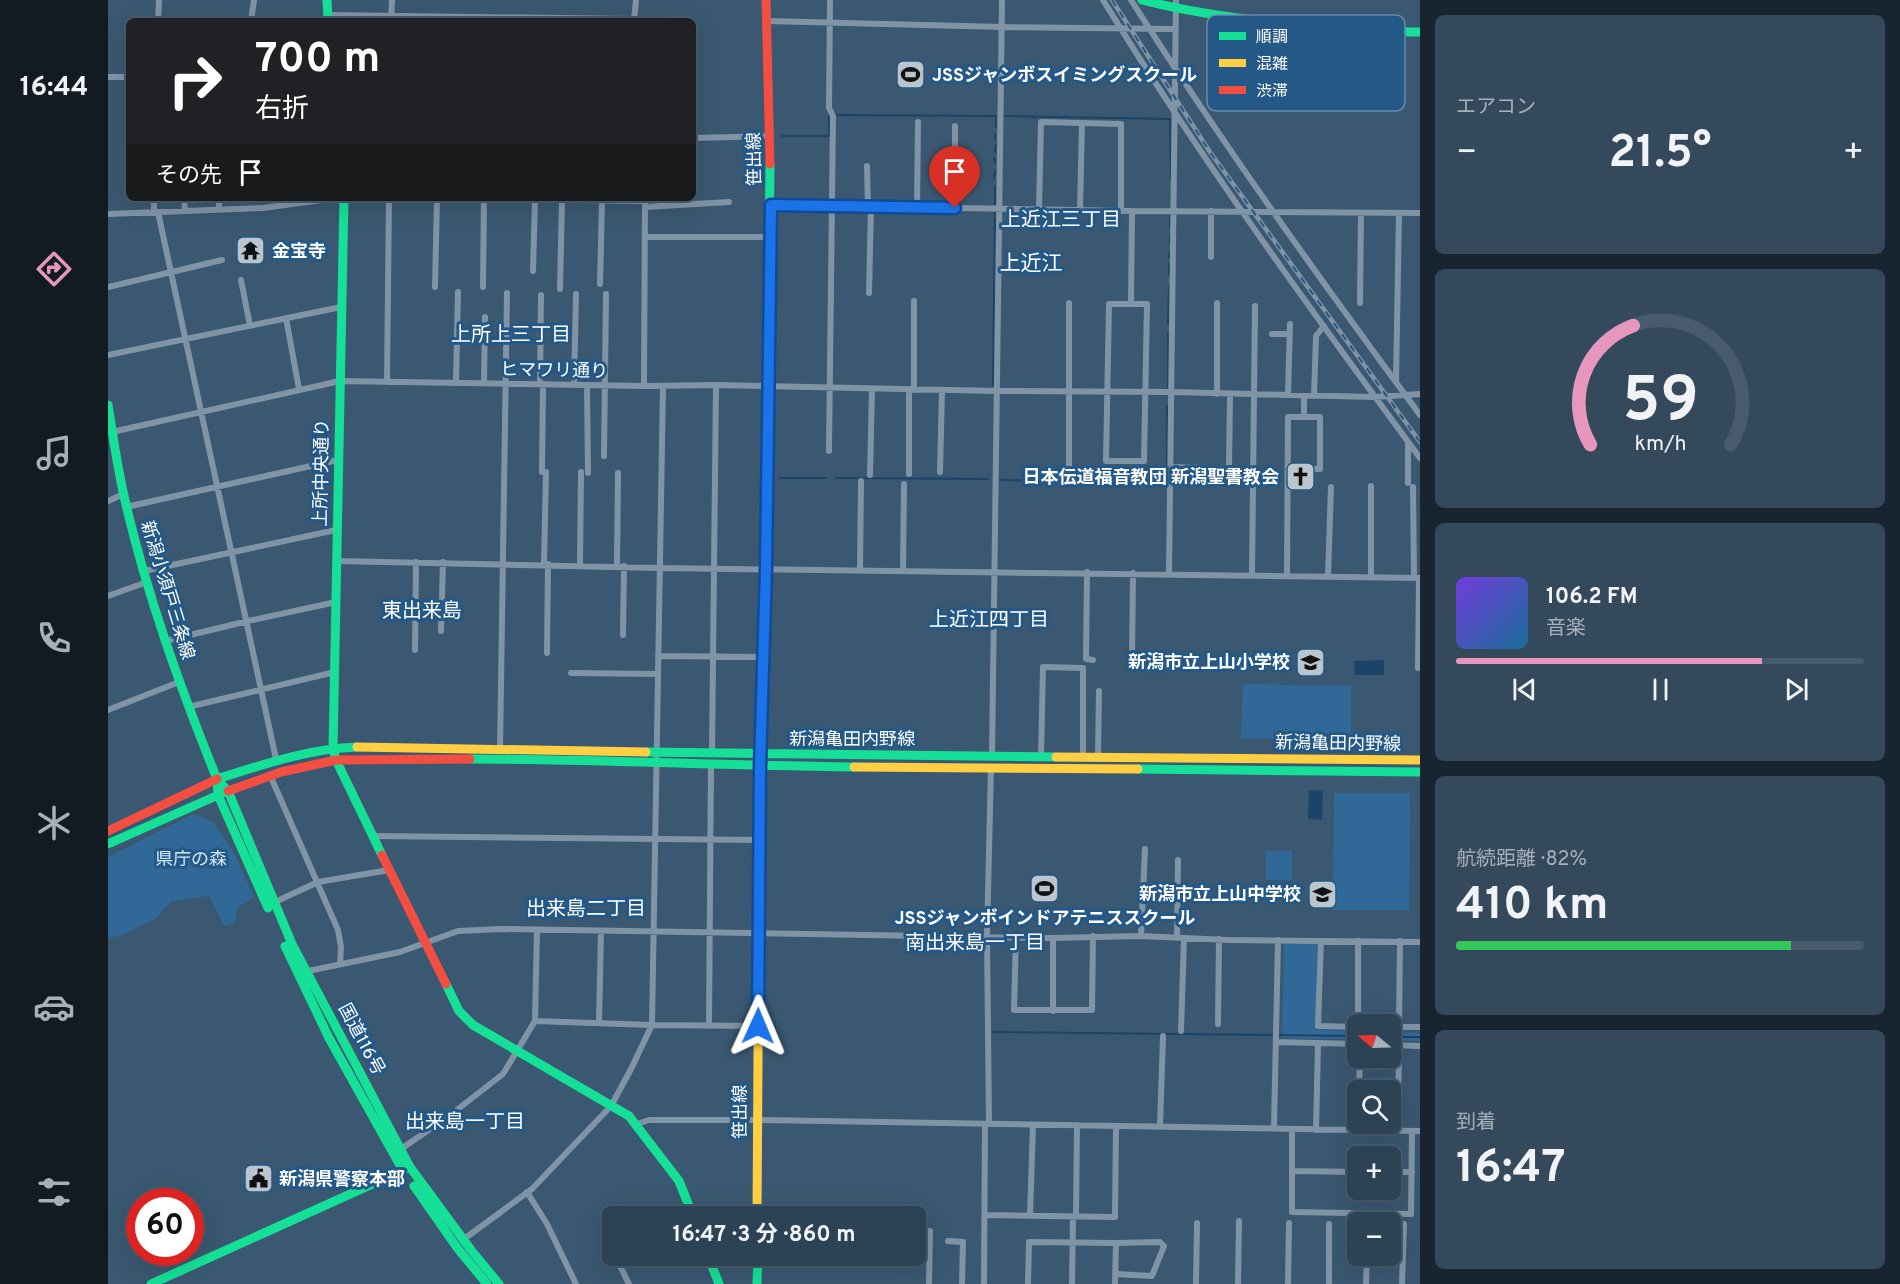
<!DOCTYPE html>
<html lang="ja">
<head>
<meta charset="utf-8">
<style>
  :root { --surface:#2c4255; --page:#34495b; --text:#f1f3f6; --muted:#a6b0b9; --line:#485b6c; --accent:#e797bd }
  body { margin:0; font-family:Overpass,"Noto Sans JP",sans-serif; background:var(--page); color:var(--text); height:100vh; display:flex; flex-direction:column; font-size:22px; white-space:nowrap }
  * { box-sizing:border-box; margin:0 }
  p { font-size:20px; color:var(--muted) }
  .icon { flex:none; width:33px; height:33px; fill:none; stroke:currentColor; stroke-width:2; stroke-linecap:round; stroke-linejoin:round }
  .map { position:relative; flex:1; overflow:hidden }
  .side { display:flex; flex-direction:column; gap:15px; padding:15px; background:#18242f; width:480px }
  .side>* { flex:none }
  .banner { position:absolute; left:18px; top:18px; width:570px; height:183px; border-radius:9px; box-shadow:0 6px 24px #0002,0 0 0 2px var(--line); background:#202124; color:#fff; overflow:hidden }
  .needle { width:39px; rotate:289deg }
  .tools { position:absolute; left:1239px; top:1014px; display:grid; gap:12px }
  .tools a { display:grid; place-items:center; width:54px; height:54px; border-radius:9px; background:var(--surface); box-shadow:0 6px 24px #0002,0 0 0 2px var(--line); font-size:30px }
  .speed { position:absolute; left:18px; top:1188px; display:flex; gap:12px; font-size:30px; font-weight:700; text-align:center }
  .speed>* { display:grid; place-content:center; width:78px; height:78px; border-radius:50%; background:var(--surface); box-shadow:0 6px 24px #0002,0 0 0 2px var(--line); line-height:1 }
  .speed .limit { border:9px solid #d22; background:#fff; color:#111 }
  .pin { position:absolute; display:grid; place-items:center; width:51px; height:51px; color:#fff; margin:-62px -26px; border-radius:50% 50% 50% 0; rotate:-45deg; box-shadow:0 0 6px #0007 }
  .pin .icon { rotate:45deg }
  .me { position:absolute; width:66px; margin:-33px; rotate:1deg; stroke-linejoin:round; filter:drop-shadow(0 0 4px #0008) }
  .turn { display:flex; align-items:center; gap:21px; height:126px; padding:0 30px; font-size:27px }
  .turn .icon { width:78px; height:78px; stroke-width:2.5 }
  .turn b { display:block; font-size:42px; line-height:51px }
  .then { display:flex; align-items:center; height:57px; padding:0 30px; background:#0003; gap:12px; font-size:22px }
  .big { font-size:45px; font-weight:700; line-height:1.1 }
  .side .tile { flex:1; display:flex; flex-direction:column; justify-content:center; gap:9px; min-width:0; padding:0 21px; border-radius:9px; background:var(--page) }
  .side .dial { align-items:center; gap:0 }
  .dial svg { height:156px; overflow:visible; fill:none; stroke:var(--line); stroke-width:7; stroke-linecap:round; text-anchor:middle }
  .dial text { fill:var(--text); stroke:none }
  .song { display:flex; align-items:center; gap:18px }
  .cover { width:72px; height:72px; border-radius:9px; background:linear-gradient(135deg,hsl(260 70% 55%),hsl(200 70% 35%)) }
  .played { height:6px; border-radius:3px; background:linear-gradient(90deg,var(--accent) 75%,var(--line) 75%) }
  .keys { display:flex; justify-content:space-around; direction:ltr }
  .heat { display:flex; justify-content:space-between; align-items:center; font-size:33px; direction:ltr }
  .charge { height:9px; border-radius:4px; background:linear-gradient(90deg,#34c759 82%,var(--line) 0) }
  .trip { position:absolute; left:494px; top:1206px; width:324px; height:60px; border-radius:9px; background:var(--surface); box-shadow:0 6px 24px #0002,0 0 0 2px var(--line); font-weight:700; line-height:60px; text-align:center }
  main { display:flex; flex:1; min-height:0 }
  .tab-bar { display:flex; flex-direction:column; width:108px; justify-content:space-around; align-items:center; background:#121a22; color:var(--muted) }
  .tab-bar .icon { width:42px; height:42px }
  .tab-bar .active { color:var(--accent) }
  .tab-bar b { font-size:27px; color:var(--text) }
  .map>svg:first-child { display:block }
  .green { fill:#306998 }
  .water { fill:#1c4468 }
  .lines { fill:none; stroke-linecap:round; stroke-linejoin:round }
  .stream { stroke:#1c4468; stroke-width:2 }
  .street { stroke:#8194a6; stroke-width:6 }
  .fast { stroke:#16e098; stroke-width:9 }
  .slow { stroke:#ffcf43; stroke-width:9 }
  .jam { stroke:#f24e42; stroke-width:9 }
  .rail-casing { stroke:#8194a5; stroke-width:4.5 }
  .rail { stroke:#245987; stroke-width:2; stroke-dasharray:7; stroke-linecap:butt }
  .route-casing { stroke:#114b97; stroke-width:15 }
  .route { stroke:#1a73e8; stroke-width:10 }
  .labels { text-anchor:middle; stroke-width:6; stroke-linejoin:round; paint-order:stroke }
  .poi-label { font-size:18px; font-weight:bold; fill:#fff; stroke:#245987; text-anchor:start }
  .street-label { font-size:18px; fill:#fff; stroke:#245987 }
  .park-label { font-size:18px; fill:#d3e7f7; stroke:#245987 }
  .neighbourhood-label { font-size:20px; fill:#fff; stroke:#245987 }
  .quarter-label { font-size:21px; fill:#fff; stroke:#245987 }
  .key { fill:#245987; stroke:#668bab; stroke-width:1.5 }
  .key-label { font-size:16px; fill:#fff }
</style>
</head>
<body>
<main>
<nav class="tab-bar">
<b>16:44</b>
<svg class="icon active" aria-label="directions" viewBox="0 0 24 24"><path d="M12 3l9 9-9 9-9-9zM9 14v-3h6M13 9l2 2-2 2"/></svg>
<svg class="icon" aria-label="music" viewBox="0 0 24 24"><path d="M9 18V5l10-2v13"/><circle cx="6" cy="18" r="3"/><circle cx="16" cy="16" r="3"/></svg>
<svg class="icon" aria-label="phone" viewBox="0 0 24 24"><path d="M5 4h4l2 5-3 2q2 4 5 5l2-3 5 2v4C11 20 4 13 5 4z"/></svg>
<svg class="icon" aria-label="climate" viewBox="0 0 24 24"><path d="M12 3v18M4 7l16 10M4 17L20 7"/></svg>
<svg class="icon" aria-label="car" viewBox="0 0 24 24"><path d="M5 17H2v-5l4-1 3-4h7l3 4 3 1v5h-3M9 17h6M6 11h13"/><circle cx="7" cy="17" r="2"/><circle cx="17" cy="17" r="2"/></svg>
<svg class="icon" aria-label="filters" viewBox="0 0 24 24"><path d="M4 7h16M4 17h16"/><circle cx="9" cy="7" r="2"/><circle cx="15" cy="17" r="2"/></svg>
</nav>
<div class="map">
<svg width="1312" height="1284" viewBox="0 0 1312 1284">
  <rect width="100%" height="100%" fill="#3a5871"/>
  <path class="green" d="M1135 684 1243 686V741L1133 738Z
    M1226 793H1302L1301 910H1225Z
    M85 814 105 822 125 851 146 897 130 907 127 923 116 926 101 896 63 901 47 919 12 936 0 938V857Z
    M1158 851H1184V880H1158Z
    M1209 943 1208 1030 1249 1031V1039L1174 1038 1176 944Z
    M1282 1032 1312 1033V1041L1283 1040Z"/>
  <path class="water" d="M1276 660V675H1247L1246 661Z
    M1201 790 1215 791 1214 820 1200 819Z"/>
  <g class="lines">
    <path class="stream" d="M728 115 888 116V127
      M896 116 1062 119 1063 181
      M887 135V140
      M674 136H721V115
      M887 152 888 145
      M886 158 887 163
      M886 179 887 170
      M887 186V204
      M1062 228V215
      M1062 243V235
      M1061 258 1062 250
      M1061 275V264
      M1060 324 1061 287
      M1060 334V389
      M885 385 887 213
      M672 478H718
      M728 478 880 479
      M892 480 1059 483V406
      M885 1032 1250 1036
      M1282 1037H1312"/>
    <path class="street" d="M995 0C1092 158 1202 309 1312 458
      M1023 0C1113 142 1212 279 1312 415
      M220 15 526 19
      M526 20 528 0
      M50 21 51 0
      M143 21 146 0
      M283 21 284 0
      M659 21 894 27 1067 29
      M0 77H21
      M974 123 1013 124V211
      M847 126V208
      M585 138 662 136
      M759 166 760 206
      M76 198 77 211
      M111 198V209
      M341 198 537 201
      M663 205 1024 211
      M537 207 621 202
      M809 207 810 122
      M931 209 933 122 974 123 972 210
      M46 212V198
      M50 212 168 759
      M0 214 155 208 228 198
      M537 237H662
      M1103 257V211
      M425 271 427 199
      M133 280 142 326
      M492 284 494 201
      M0 287 114 260
      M327 287 329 198
      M375 287 376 198
      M452 289 454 200
      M761 293 763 207
      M1252 303 1253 213
      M1001 304H1039L1036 461H998Z
      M1023 304 1024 211 1312 213
      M178 318 191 389
      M1164 334H1181
      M0 355 233 307
      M1288 381 1291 214
      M279 382 281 198
      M348 383 350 292
      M376 383 377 317
      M432 384 433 295
      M466 385 468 294
      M479 385 480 473
      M536 386 537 198
      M806 390V301
      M1109 394V303
      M1180 395 1182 324
      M1206 396 1208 336 1216 326
      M1196 417V396
      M4 432 232 381 536 386 608 385 889 391 1064 392 1266 397 1312 394
      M721 451 725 116 721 108 722 0
      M496 456 498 294
      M1121 466 1122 395
      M1063 467 1098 468
      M961 471V303
      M434 472 435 385
      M832 472 834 390
      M801 474V390
      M762 475 764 389
      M1300 483V443
      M1263 486V576
      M1305 487 1306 578
      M0 501 16 494
      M18 507 230 460
      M228 561 551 568 1312 578
      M436 564 438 472
      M472 565 473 472
      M509 566 510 473
      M752 570 753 481
      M795 570 796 484
      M36 571 228 530
      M979 572 978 659 985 660
      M1061 573 1068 0
      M1144 574 1147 306
      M1179 575 1180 417H1212V469L1180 468
      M1220 576 1223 487
      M0 596 39 582
      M333 631 335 562
      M515 635 516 566
      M57 641 140 621 228 602
      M307 650 308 562
      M439 653 440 564
      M550 656 656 657
      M1024 659 1025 573
      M1310 668 1311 578
      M463 673 550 674
      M80 707 227 672
      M0 710 71 682
      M392 750 399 293
      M604 753 608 385
      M884 757 894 0
      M933 757 935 667 975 668V757
      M990 757 991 691
      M162 775 230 930 233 947 232 964
      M265 836 651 840
      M167 902 210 882 281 870
      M908 936 906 1010H984L985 936
      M1033 936 1037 849
      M1069 938 1070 860
      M1213 941 1210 1026 1250 1027
      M200 971 292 952 350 931 394 929 945 938 1033 936 1120 940 1312 942
      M945 1011V938
      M427 1021 429 930
      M491 1023 493 931
      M1110 1024 1111 939
      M1250 1024V941
      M601 1025 603 764
      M1282 1027H1312
      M1291 1027 1292 941
      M1073 1031 1076 938
      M1168 1042 1250 1044
      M1282 1045 1312 1046
      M1251 1090 1252 1058
      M529 1124 541 1120H648L1312 1131
      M881 1124 879 936 883 767
      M1052 1127 1055 1036
      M1166 1128 1170 940
      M1184 1129V1212L1303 1214 1304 1131
      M1208 1130 1210 1043
      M1290 1130 1291 1045
      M293 1149 341 1116 395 1074 427 1021 544 1025 650 1026
      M1185 1171 1250 1172
      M1282 1172H1304
      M419 1192 439 1224 468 1284
      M877 1215 1007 1217 1008 1126
      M922 1215 925 1125
      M968 1216 969 1125
      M356 1239 424 1189 503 1106 523 1069 544 1025 555 386
      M840 1241 855 1242 854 1284
      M507 1256 521 1284
      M821 1284 822 1231
      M876 1284 877 1124
      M920 1284 921 1242 1008 1243
      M964 1284 965 1217
      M1007 1284 1008 1243 1052 1242 1056 1246 1044 1276 1008 1274
      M1088 1284 1089 1223
      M1130 1284 1131 1221
      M1180 1284 1181 1223
      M1221 1284V1224
      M1258 1284 1259 1256
      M1294 1284 1296 1224"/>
    <path class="fast" d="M219 0 220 21
      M1034 0C1088 14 1142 20 1197 25 1236 28 1274 32 1312 32
      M236 198 225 748 228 760 274 855
      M0 405C5 435 9 466 16 496 38 593 72 687 109 779 157 764 199 749 249 747
      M538 752 948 757
      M362 759C490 759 618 766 746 767
      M1030 769 1312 772
      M109 779 120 791 184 944 302 1167 363 1250 391 1284
      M109 779 110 795 160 908
      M0 844 117 792
      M651 899 652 766 658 569 662 164
      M177 946 221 1038 293 1167
      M338 984 351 1011 365 1025 521 1116 571 1181 585 1216
      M306 1186 350 1249 379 1284
      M600 1256 611 1284
      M43 1284 300 1168
      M649 1284 650 1256"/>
    <path class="slow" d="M249 747 538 752
      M948 757 1312 760
      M746 767 1030 769
      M649 1216 651 899"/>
    <path class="jam" d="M658 0 662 164
      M120 791 173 772 228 760 362 759
      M0 831 109 779
      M274 855 338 984"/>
    <defs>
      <path id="rail" d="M1004 0 1102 152 1312 442"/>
    </defs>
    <use href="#rail" class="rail-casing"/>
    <use href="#rail" class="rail"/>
  </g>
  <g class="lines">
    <defs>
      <path id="route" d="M650 1026 652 766 658 569 663 205 847 208"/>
    </defs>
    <use href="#route" class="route-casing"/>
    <use href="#route" class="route"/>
  </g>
  <defs>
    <symbol id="stadium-square" viewBox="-11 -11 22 22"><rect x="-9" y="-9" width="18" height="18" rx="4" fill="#bac5cd" stroke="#245987"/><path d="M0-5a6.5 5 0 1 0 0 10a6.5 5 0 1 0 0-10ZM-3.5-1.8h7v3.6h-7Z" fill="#111"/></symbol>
    <symbol id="temple-square" viewBox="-11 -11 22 22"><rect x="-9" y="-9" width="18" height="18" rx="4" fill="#bac5cd" stroke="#245987"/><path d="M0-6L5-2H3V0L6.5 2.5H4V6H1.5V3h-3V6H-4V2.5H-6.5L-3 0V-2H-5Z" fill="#111"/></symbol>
    <symbol id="church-square" viewBox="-11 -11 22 22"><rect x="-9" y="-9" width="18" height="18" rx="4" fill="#bac5cd" stroke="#245987"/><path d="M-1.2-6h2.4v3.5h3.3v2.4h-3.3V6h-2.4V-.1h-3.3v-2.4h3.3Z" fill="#111"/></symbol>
    <symbol id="school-square" viewBox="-11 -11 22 22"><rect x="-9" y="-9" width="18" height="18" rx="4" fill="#bac5cd" stroke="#245987"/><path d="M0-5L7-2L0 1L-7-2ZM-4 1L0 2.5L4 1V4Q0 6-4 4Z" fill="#111"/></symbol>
    <symbol id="civic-square" viewBox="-11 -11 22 22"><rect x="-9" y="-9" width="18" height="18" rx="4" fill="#bac5cd" stroke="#245987"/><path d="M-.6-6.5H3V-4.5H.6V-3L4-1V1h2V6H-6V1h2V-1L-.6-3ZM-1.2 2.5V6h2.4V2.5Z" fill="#111"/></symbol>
  </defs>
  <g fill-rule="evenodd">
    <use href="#stadium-square" x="786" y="58" width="33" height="33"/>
    <use href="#temple-square" x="126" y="234" width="33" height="33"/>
    <use href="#church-square" x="1176" y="460" width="33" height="33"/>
    <use href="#school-square" x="1186" y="646" width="33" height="33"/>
    <use href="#stadium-square" x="920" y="872" width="33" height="33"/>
    <use href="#school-square" x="1198" y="878" width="33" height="33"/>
    <use href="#civic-square" x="134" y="1162" width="33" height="33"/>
  </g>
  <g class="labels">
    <g class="poi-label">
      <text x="824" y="81">JSSジャンボスイミングスクール</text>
      <text x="164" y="257">金宝寺</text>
      <text x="1171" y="483" text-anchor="end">日本伝道福音教団 新潟聖書教会</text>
      <text x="1182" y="668" text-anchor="end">新潟市立上山小学校</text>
      <text x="1193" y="900" text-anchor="end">新潟市立上山中学校</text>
      <text x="937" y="924" text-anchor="middle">JSSジャンボインドアテニススクール</text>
      <text x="171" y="1185">新潟県警察本部</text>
    </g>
    <g class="street-label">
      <text transform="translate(646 159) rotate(-91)" y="6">笹出線</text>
      <text transform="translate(446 370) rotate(1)" y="6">ヒマワリ通り</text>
      <text transform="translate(213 473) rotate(-89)" y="6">上所中央通り</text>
      <text transform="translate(60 590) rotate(73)" y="6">新潟小須戸三条線</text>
      <text x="744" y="745">新潟亀田内野線</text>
      <text transform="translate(1230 743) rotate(1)" y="6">新潟亀田内野線</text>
      <text transform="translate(254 1039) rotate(62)" y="6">国道116号</text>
      <text transform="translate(632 1112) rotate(-90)" y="6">笹出線</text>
    </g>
    <g class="park-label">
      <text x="83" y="865">県庁の森</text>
    </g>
    <g class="neighbourhood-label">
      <text x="953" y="226">上近江三丁目</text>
      <text x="403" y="341">上所上三丁目</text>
      <text x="314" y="617">東出来島</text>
      <text x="881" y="626">上近江四丁目</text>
      <text x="478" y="915">出来島二丁目</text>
      <text x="867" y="949">南出来島一丁目</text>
      <text x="357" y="1128">出来島一丁目</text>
    </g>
    <g class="quarter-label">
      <text x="923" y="270">上近江</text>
    </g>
  </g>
  <rect x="1099" y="15" width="198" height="96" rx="9" class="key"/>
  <rect x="1111" y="32" width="27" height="8" fill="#16e098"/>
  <rect x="1111" y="59" width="27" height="8" fill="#ffcf43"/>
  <rect x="1111" y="86" width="27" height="8" fill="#f24e42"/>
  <g class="key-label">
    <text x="1148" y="42">順調</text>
    <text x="1148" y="69">混雑</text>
    <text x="1148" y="96">渋滞</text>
  </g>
</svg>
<div class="tools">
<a><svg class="needle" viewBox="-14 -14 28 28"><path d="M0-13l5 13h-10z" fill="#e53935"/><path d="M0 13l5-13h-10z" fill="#a6b0b9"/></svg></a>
<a><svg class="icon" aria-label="search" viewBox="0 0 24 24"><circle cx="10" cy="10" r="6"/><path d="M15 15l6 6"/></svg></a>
<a>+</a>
<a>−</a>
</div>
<div class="speed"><div class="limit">60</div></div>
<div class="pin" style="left:847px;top:208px;background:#d93025"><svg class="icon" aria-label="arrive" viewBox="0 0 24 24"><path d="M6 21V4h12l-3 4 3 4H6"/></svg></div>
<svg class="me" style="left:650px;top:1026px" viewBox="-20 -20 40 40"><path d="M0-17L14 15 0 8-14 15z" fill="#1a73e8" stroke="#fff" stroke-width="4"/></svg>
<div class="trip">16:47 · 3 分 · 860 m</div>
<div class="banner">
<div class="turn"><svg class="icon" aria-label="right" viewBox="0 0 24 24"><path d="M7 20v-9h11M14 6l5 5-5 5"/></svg><div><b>700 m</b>右折</div></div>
<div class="then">その先<svg class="icon" aria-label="arrive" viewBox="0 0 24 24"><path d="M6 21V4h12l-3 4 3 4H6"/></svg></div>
</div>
</div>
<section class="side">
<div class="tile"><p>エアコン</p>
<div class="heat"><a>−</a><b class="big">21.5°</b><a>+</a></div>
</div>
<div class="tile dial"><svg viewBox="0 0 100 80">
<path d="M14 69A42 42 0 1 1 86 69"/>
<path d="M14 69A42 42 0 0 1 36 8" stroke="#e797bd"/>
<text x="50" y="56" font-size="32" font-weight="700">59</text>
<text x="50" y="72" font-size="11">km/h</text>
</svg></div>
<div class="tile">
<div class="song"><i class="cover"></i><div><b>106.2 FM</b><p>音楽</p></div></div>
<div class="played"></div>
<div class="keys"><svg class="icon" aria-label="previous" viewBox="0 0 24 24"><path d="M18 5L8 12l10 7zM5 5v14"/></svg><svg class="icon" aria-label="pause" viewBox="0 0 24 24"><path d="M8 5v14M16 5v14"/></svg><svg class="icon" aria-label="next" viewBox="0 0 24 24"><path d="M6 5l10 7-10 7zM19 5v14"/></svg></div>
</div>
<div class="tile"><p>航続距離 · 82%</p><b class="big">410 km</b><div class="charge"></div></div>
<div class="tile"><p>到着</p><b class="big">16:47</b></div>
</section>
</main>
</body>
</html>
